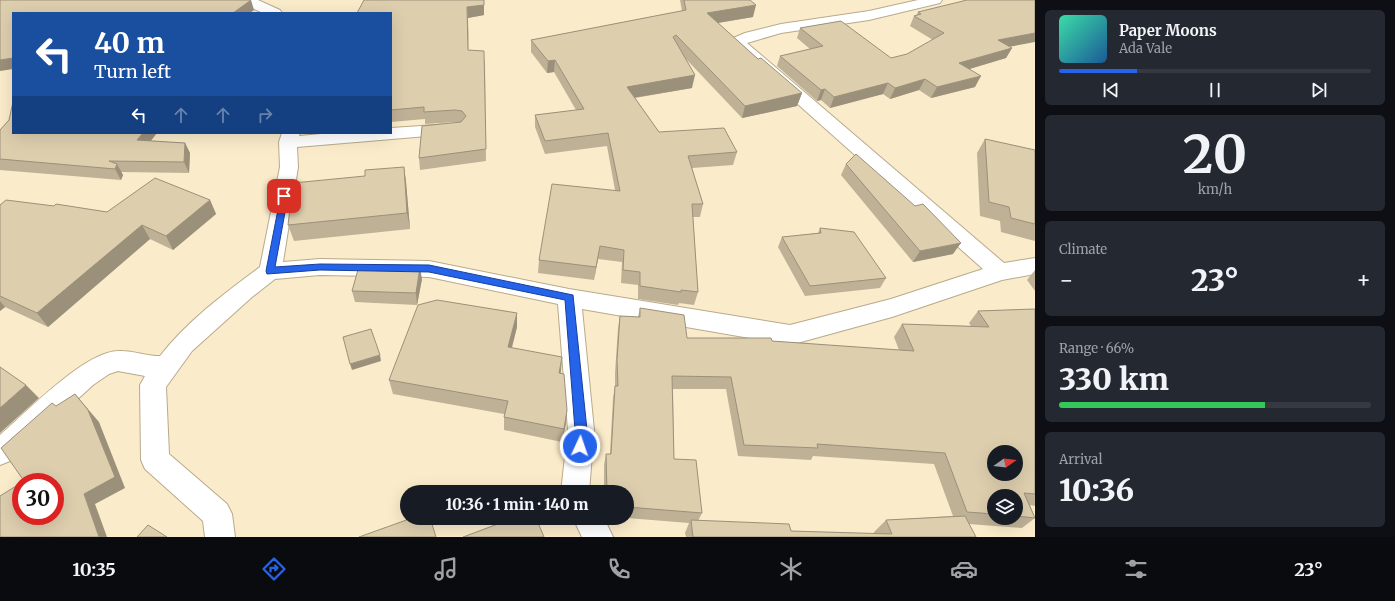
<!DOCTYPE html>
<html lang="en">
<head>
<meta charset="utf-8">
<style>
  :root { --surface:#171b24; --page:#242831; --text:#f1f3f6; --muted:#9ea1a6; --line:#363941; --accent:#2563eb }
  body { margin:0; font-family:Merriweather,serif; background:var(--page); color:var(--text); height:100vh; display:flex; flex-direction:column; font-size:15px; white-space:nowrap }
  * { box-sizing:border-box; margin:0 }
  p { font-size:13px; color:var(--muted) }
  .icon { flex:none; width:22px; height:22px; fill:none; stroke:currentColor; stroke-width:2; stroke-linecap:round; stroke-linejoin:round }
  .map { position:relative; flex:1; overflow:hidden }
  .details { display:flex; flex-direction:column; gap:10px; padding:10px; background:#0d0f14; width:360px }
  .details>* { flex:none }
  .banner { position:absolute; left:12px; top:12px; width:380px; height:122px; border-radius:0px; box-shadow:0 4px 16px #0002; background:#1a4fa0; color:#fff; overflow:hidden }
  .needle { width:26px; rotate:76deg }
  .tools { position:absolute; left:987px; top:445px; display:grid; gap:8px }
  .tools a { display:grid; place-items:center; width:36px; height:36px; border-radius:50%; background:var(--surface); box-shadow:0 4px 16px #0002; font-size:20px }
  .speed { position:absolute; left:12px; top:473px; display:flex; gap:8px; font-size:20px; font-weight:700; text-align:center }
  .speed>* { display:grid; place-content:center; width:52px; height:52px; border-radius:50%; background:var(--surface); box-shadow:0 4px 16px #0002; line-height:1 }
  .speed .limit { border:6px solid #d22; background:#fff; color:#111 }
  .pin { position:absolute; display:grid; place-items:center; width:34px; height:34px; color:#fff; margin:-17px; border-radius:8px; box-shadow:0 2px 6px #0006 }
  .me { position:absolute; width:44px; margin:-22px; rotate:3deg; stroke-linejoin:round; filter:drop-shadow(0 0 3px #0008) }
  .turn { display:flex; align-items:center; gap:14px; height:84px; padding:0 16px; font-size:18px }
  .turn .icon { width:52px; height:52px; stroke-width:2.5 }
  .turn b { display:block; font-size:28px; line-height:34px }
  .lanes { display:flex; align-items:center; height:38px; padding:0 16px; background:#0003; justify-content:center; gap:20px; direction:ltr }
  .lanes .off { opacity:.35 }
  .big { font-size:30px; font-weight:800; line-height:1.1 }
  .details .card { flex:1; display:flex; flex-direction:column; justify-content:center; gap:6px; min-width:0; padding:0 14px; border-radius:6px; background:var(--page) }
  .details .dial { align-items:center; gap:0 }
  .dial b { font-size:52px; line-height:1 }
  .song { display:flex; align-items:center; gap:12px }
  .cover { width:48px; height:48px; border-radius:6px; background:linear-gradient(135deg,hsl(160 70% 55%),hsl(210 70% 35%)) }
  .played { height:4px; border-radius:2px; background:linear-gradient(90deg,var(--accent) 25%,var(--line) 25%) }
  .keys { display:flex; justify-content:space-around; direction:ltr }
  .heat { display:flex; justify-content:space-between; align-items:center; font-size:22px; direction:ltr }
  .charge { height:6px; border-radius:3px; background:linear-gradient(90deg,#34c759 66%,var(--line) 0) }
  .trip { position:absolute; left:400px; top:485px; width:234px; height:40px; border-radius:20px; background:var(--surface); box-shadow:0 4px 16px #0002; font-weight:800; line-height:40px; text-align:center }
  .tabs { display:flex; height:64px; justify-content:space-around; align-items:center; background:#090b0e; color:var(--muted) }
  .tabs .icon { width:28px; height:28px }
  .tabs .current { color:var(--accent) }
  .tabs b { font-size:18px; color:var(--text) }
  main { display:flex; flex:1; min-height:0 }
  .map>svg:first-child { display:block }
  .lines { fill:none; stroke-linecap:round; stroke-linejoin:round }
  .minor-casing { stroke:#b8aa8b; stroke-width:2 }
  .minor { fill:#fff; fill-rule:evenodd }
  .wall { fill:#beb196; fill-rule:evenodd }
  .shaded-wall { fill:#9b907a }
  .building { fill:#ddceae; stroke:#9b907a; fill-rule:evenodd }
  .route { fill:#2563eb; stroke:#184099 }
</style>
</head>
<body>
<main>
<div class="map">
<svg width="1035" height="537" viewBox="0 0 1035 537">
  <rect width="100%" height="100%" fill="#faebca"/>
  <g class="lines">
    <defs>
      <path id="minor" d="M239 0H258L280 10 282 13H263L241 3Z
        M918 0H942L940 3 869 20 781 33 747 43 1004 263 1035 258V274L1002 280 892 317 790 345 582 309 594 430 589 492H561L568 430 558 304 429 277 320 275 275 279 252 297 192 351 166 387 169 454 227 504 232 514 235 537H205L203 521 145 469 141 460 140 385 145 376 118 371 109 374 93 385 10 461 0 465V435C27 412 84 352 118 351 131 350 146 356 160 356 187 321 225 293 260 267L280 167 279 142 282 133H300L299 136 332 133H391V128L451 124 457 125 460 129 457 133 451 134 297 147 298 167 283 262 320 259 429 261 569 289 790 325 891 299 983 269 728 42 731 39 745 33 781 24 869 11Z
        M573 518H604L613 537H582Z"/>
    </defs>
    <use href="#minor" class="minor-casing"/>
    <use href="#minor" class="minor"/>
  </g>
  <path class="wall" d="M680 0H750L753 17 718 23 758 59 802 93 797 106 742 118 686 59 692 88 635 98 659 132 737 152 733 165 692 168 703 204 700 217H693L698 292 694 305 679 303 678 305 638 299V285L621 283 622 262 598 259 594 280 538 273 539 260 615 190 607 146 545 154 535 127V115L576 110 554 72 547 73 531 52V40L682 11Z
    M918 12 1012 48 1006 58 969 69 975 87 931 98 919 90 890 99 883 94 830 108 821 100 817 101 777 66 780 56 810 49 797 38 800 28 891 58 907 54 933 40 910 26 914 16H916Z
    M391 13 484 15 468 18V50L485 62 486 161 420 170 419 158 458 122H456L425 124V119L391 122Z
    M9 120 151 141 185 143 190 153 189 173 121 172 123 175 121 180 0 170V130Z
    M985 139 1035 150V241L1001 232 1000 221 980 216 977 153Z
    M846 164 953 254 913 262 841 175Z
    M404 167 406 182 410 229 294 241 288 225 365 176Z
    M210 200 216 214 173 250 150 239 48 327 5 307 0 311V205L54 206 107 212Z
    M820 228 886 278 880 288 805 296 778 247 782 237 818 233Z
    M1035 270V291L1027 280Z
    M422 279 417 305 355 302 352 291Z
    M640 308 687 338 772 341 899 350 894 337 902 324 971 326 969 323 978 311 1035 309V506L1030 505 1035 518 1022 528 969 524 976 537H686L685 533 689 523 627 518V492H604V465L606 454H610L613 398 615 386V373L618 328 620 316 638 317ZM673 389H726L738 456 811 460 813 456 934 464 953 516 886 520 874 532V534L791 531 698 521 702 513 674 459ZM994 496H1016V518H994Z
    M517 313V327L512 348 561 373 567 410 566 423 562 442 504 430V414L393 394 389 380Z"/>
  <path class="shaded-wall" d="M251 0 254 10 250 13H233Z
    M484 0V15L468 18 469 62 467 7Z
    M756 5 753 17 705 25 707 13Z
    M1035 33V42L992 50 998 40Z
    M1012 48 1006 58 953 74 959 63Z
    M13 58V69L0 71V60Z
    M555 60 554 72 547 73 548 61Z
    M695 75 692 88 626 99 627 87Z
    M981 76 975 87 931 98 937 87Z
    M925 79 919 90 890 99 895 88Z
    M888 83 883 94 830 108 834 97Z
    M825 89 821 100 817 101 821 90Z
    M802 93 797 106 742 118 745 106Z
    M143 133H157L143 151 137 140Z
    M185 143 190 153 189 173 184 162Z
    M117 164 123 175 121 180 115 169Z
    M404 167 406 182 410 229 407 213Z
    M210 200 216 214 173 250 166 236Z
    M142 225 150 239 48 327 37 313Z
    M961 243 953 254 913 262 920 251Z
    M600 246 598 259 594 280 596 267Z
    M420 267 422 279 417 305 416 293Z
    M0 301 5 307 0 311Z
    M517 313V327L508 361V347Z
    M380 355 381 361 352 370 350 364Z
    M562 357 561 371 558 387 559 373Z
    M26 385 39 398 0 433V408Z
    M75 394 99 422 125 488 95 504 107 537H99L84 494Z
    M567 410 566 423 562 442 564 429Z"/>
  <path class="building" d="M0 0H251L233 13H13V58L0 60Z
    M364 0H484V5L467 7 468 50 484 51 486 149 419 158 422 126 461 122 466 116 462 111 455 110 424 112V107L391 110V13H357Z
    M684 0H750L756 5 707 13 758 59 761 58 802 93 745 106 676 35 673 37 695 75 627 87 659 132 724 128 737 152 688 156 703 204H692L698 292 681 290V292L640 286V272L623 270 624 250 600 246 596 267 539 260 552 184 620 191 608 133 545 141 535 115 584 109 555 60 548 61 531 40 686 10Z
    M967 0H1035V33L998 40 1012 48 959 63 981 76 937 87 925 79 895 88 888 83 834 97 825 89 821 90 780 56 823 46 800 28 841 21 891 58 907 54 944 33 914 16 921 14 918 12Z
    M13 102V133H143L137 140 185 143 184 162 109 161 117 164 115 169 0 159V130L9 120Z
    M985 139 1035 150V224L1011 218 1009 207 989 202Z
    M856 154 915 206 923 204 961 243 920 251 846 164Z
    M404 167 407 213 288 225 293 183 365 176V170Z
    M155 178 210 200 166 236 142 225 37 313 0 296V205L6 200 54 206 56 204 107 212Z
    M820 228 854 232 886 278 810 286 782 237 821 233Z
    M359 266 420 267 416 293 352 291Z
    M437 300 517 313 508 347 562 357 559 373 564 374 567 410 564 429 504 417 508 401 389 380 418 305Z
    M640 308 684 315 687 338H771L772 341 914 351 902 324 989 327 978 311 1035 309V494L1024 493 1035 518 1016 516V496H994V514L967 512 945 453 817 444 818 448 744 445 731 377 672 376 674 459 696 460 702 513 627 507V492H607L606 454H611L615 386H618L617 360 620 316 640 317ZM994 452H1016V474H994Z
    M371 329 380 355 350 364 343 337Z
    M0 367 26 385 0 408Z
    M75 394 88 410 115 477 84 494 99 537H0V496L21 483V516H55V482H22L24 481 1 448 52 403 56 406Z
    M965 516 976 537H693L691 520 789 524 791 531 892 534 886 520Z
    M412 518H430L436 537H359Z
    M514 518H536L544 537H463Z
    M148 525 167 537H137Z"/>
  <path class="route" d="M281 194H287L288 196 275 267 320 264 429 265 573 295 587 430 584 449 580 451 576 449 574 446 575 430 565 300 429 272 320 270 267 274 266 271Z"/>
</svg>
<div class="tools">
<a><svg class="needle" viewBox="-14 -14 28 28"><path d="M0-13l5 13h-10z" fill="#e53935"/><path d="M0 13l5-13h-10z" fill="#9ea1a6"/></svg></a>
<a><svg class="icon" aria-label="layers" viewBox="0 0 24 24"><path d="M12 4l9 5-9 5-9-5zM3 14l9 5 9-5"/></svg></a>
</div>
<div class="speed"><div class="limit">30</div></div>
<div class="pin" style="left:284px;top:196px;background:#d93025"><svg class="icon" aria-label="arrive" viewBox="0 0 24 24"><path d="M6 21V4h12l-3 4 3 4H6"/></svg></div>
<svg class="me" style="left:580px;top:446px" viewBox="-20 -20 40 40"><circle r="17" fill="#2563eb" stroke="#fff" stroke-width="3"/><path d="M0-11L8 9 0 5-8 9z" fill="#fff"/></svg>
<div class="trip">10:36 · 1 min · 140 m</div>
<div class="banner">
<div class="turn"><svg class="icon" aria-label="left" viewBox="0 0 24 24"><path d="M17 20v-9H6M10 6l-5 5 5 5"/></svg><div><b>40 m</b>Turn left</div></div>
<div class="lanes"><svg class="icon" aria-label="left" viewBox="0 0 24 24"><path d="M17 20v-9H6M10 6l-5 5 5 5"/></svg><svg class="icon off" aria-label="ahead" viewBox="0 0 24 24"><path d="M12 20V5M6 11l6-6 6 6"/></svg><svg class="icon off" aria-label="ahead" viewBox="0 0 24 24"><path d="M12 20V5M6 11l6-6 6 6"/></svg><svg class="icon off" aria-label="right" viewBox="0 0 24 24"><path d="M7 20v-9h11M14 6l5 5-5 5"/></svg></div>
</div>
</div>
<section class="details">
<div class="card">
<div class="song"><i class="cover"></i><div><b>Paper Moons</b><p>Ada Vale</p></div></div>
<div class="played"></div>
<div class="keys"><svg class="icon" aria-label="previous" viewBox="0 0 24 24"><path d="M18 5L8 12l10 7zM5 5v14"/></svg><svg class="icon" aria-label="pause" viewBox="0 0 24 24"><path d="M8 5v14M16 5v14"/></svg><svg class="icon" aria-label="next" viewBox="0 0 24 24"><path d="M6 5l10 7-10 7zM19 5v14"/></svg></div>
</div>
<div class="card dial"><b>20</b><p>km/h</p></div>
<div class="card"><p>Climate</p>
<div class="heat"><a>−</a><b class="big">23°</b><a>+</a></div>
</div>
<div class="card"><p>Range · 66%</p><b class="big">330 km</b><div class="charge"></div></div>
<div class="card"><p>Arrival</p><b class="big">10:36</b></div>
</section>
</main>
<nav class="tabs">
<b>10:35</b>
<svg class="icon current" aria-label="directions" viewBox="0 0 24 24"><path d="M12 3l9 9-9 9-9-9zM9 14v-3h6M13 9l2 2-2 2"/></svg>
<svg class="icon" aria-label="music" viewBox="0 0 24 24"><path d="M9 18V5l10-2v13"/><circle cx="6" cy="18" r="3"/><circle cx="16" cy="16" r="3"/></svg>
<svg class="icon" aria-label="phone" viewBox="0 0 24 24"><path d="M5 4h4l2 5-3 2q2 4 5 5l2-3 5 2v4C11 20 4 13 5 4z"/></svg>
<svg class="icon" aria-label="climate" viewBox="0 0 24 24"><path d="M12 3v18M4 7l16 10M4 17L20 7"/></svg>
<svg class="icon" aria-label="car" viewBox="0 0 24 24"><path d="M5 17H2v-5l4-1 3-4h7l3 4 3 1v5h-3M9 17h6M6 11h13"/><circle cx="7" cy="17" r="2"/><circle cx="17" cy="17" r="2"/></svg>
<svg class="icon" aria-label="filters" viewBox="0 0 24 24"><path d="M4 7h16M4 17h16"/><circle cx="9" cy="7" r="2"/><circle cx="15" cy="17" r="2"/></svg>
<b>23°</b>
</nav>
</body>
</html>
